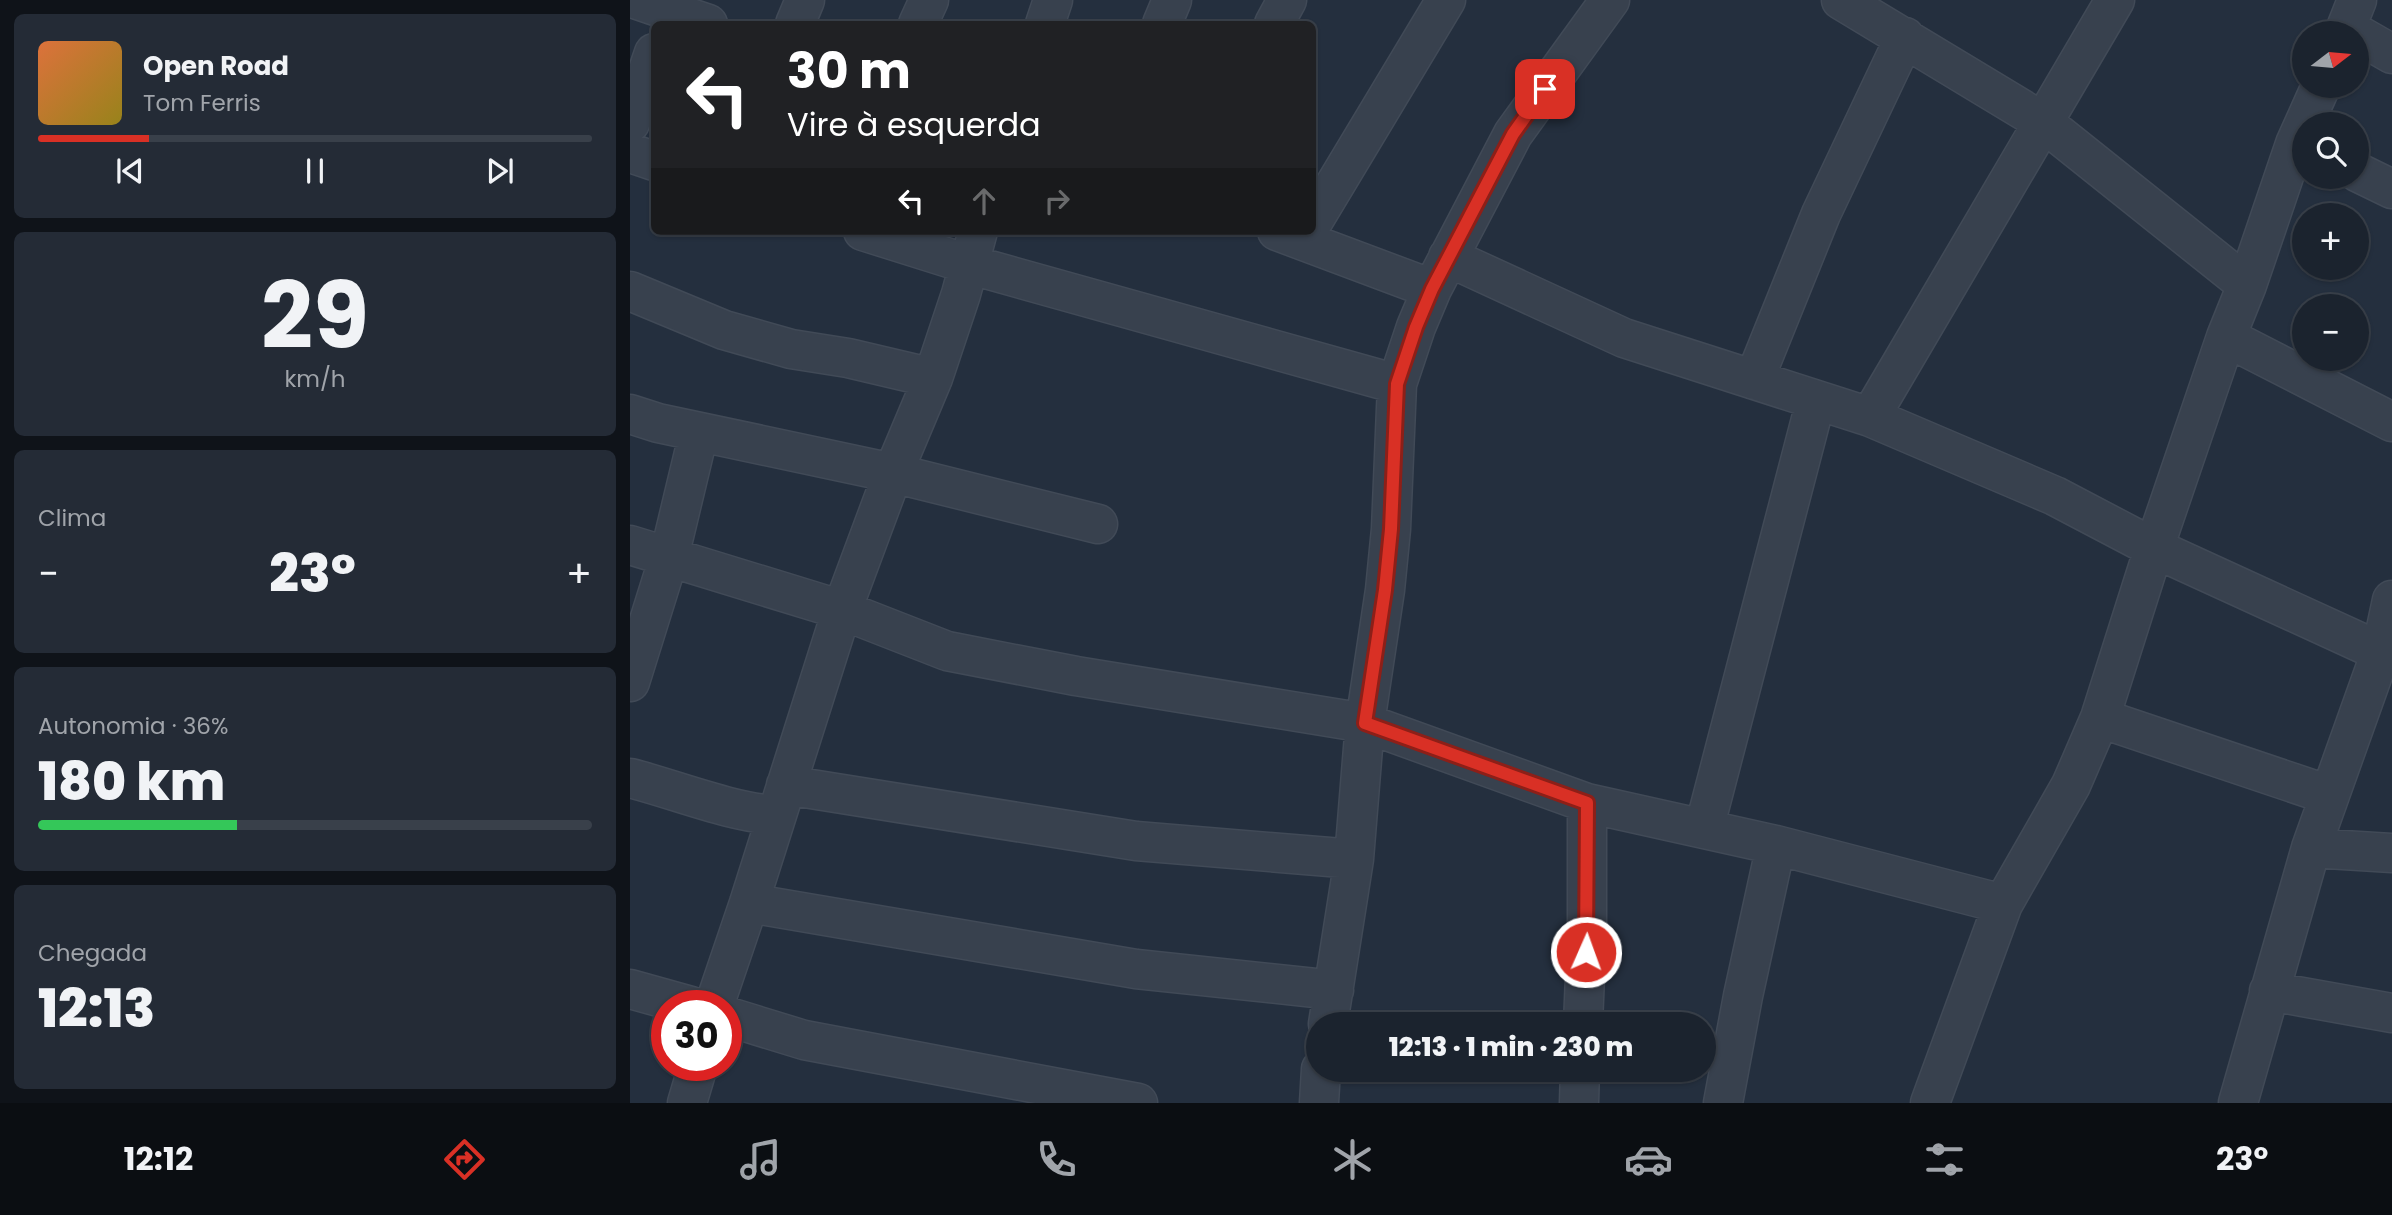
<!DOCTYPE html>
<html lang="pt">
<head>
<meta charset="utf-8">
<style>
  :root { --surface:#1b232e; --page:#242b36; --text:#f1f3f6; --muted:#a0a4aa; --line:#39404a; --accent:#d93025 }
  body { margin:0; font-family:Poppins,sans-serif; background:var(--page); color:var(--text); height:100vh; display:flex; flex-direction:column; font-size:26px; white-space:nowrap }
  * { box-sizing:border-box; margin:0 }
  p { font-size:23px; color:var(--muted) }
  .icon { flex:none; width:38px; height:38px; fill:none; stroke:currentColor; stroke-width:2; stroke-linecap:round; stroke-linejoin:round }
  .map { position:relative; flex:1; overflow:hidden }
  .details { display:flex; flex-direction:column; gap:14px; padding:14px; background:#0f1319; width:630px }
  .details>* { flex:none }
  .top-card { position:absolute; left:21px; top:21px; width:665px; height:214px; border-radius:10px; box-shadow:0 2px 5px #0004,0 0 0 2px var(--line); background:#202124; color:#fff; overflow:hidden }
  .needle { width:46px; rotate:74deg }
  .fabs { position:absolute; left:1662px; top:21px; display:grid; gap:14px }
  .fabs a { display:grid; place-items:center; width:77px; height:77px; border-radius:50%; background:var(--surface); box-shadow:0 2px 5px #0004,0 0 0 2px var(--line); font-size:35px }
  .speed { position:absolute; left:21px; top:990px; display:flex; gap:14px; font-size:35px; font-weight:700; text-align:center }
  .speed>* { display:grid; place-content:center; width:91px; height:91px; border-radius:50%; background:var(--surface); box-shadow:0 2px 5px #0004,0 0 0 2px var(--line); line-height:1 }
  .speed .limit { border:10px solid #d22; background:#fff; color:#111 }
  .pin { position:absolute; display:grid; place-items:center; width:60px; height:60px; color:#fff; margin:-30px; border-radius:14px; box-shadow:0 4px 10px #0006 }
  .me { position:absolute; width:77px; margin:-38px; rotate:2deg; stroke-linejoin:round; filter:drop-shadow(0 0 5px #0008) }
  .turn { display:flex; align-items:center; gap:24px; height:147px; padding:0 21px; font-size:32px }
  .turn .icon { width:91px; height:91px; stroke-width:2.5 }
  .turn b { display:block; font-size:49px; line-height:60px }
  .lanes { display:flex; align-items:center; height:66px; padding:0 21px; background:#0003; justify-content:center; gap:35px; direction:ltr }
  .lanes .off { opacity:.35 }
  .big { font-size:52px; font-weight:800; line-height:1.1 }
  .details .widget { flex:1; display:flex; flex-direction:column; justify-content:center; gap:10px; min-width:0; padding:0 24px; border-radius:10px; background:var(--page) }
  .details .dial { align-items:center; gap:0 }
  .dial b { font-size:91px; line-height:1 }
  .song { display:flex; align-items:center; gap:21px }
  .cover { width:84px; height:84px; border-radius:10px; background:linear-gradient(135deg,hsl(20 70% 55%),hsl(50 70% 35%)) }
  .played { height:7px; border-radius:4px; background:linear-gradient(90deg,var(--accent) 20%,var(--line) 20%) }
  .keys { display:flex; justify-content:space-around; direction:ltr }
  .heat { display:flex; justify-content:space-between; align-items:center; font-size:38px; direction:ltr }
  .charge { height:10px; border-radius:5px; background:linear-gradient(90deg,#34c759 36%,var(--line) 0) }
  .trip { position:absolute; left:676px; top:1012px; width:410px; height:70px; border-radius:35px; background:var(--surface); box-shadow:0 2px 5px #0004,0 0 0 2px var(--line); font-weight:800; line-height:70px; text-align:center }
  .dock { display:flex; height:112px; justify-content:space-around; align-items:center; background:#0b0e12; color:var(--muted) }
  .dock .icon { width:49px; height:49px }
  .dock .active { color:var(--accent) }
  .dock b { font-size:32px; color:var(--text) }
  main { display:flex; flex:1; min-height:0 }
  .map>svg:first-child { display:block }
  .lines { fill:none; stroke-linecap:round; stroke-linejoin:round }
  .minor-casing { stroke:#414a57; stroke-width:41 }
  .minor { stroke:#38414e; stroke-width:38 }
  .route-casing { stroke:#8d1f18; stroke-width:18 }
  .route { stroke:#d93025; stroke-width:12 }
</style>
</head>
<body>
<main>
<section class="details">
<div class="widget">
<div class="song"><i class="cover"></i><div><b>Open Road</b><p>Tom Ferris</p></div></div>
<div class="played"></div>
<div class="keys"><svg class="icon" aria-label="previous" viewBox="0 0 24 24"><path d="M18 5L8 12l10 7zM5 5v14"/></svg><svg class="icon" aria-label="pause" viewBox="0 0 24 24"><path d="M8 5v14M16 5v14"/></svg><svg class="icon" aria-label="next" viewBox="0 0 24 24"><path d="M6 5l10 7-10 7zM19 5v14"/></svg></div>
</div>
<div class="widget dial"><b>29</b><p>km/h</p></div>
<div class="widget"><p>Clima</p>
<div class="heat"><a>−</a><b class="big">23°</b><a>+</a></div>
</div>
<div class="widget"><p>Autonomia · 36%</p><b class="big">180 km</b><div class="charge"></div></div>
<div class="widget"><p>Chegada</p><b class="big">12:13</b></div>
</section>
<div class="map">
<svg width="1762" height="1103" viewBox="0 0 1762 1103">
  <rect width="100%" height="100%" fill="#242f3e"/>
  <g class="lines">
    <defs>
      <path id="minor" d="M8 0 78 24
        M1211 0 1413 122 1617 285
        M165 24 175 0
        M288 24 299 0
        M415 24 423 0
        M532 24 542 0
        M644 24 657 0
        M1714 33 1727 0
        M1727 34 1762 54
        M0 123 24 53
        M0 153 24 161
        M1727 172 1762 189
        M682 223 816 0
        M233 231 338 264 767 384
        M647 231 802 289
        M818 257 994 338 1240 417 1425 496 1524 548 1751 652 1762 649
        M0 291 94 330 161 349 218 358 303 378
        M1596 337 1762 422
        M1124 380 1191 214 1275 37
        M0 414 28 423 263 473 468 524
        M1240 417 1485 0
        M0 545 212 610 317 651 446 676 735 723 957 803 1146 845 1373 904
        M0 682 39 557 69 432
        M1470 718 1699 795
        M0 778C44 789 102 813 147 815
        M156 785 506 841 724 859
        M1074 829 1186 400
        M1681 848 1762 853
        M119 903 506 969 704 990
        M0 989 61 1006
        M1639 991 1762 1013
        M84 1006 119 903 212 610 263 473 303 378 331 294 348 231
        M96 1016 174 1040 508 1103
        M698 1024 724 859 735 723 755 590 761 529 767 384 786 327 802 289 883 134 980 0
        M953 1024 957 927V803
        M57 1103 68 1066
        M689 1103 691 1069
        M949 1103 950 1069
        M1093 1103 1113 996 1146 845
        M1300 1103 1373 904 1441 785 1470 718 1524 548 1596 337 1617 285 1665 144 1691 86
        M1608 1103 1681 848 1751 652 1762 600"/>
    </defs>
    <use href="#minor" class="minor-casing"/>
    <use href="#minor" class="minor"/>
  </g>
  <g class="lines">
    <defs>
      <path id="route" d="M915 89 883 134 802 289 786 327 767 384 761 529 755 590 735 723 957 803 956 952"/>
    </defs>
    <use href="#route" class="route-casing"/>
    <use href="#route" class="route"/>
  </g>
</svg>
<div class="fabs">
<a><svg class="needle" viewBox="-14 -14 28 28"><path d="M0-13l5 13h-10z" fill="#e53935"/><path d="M0 13l5-13h-10z" fill="#a0a4aa"/></svg></a>
<a><svg class="icon" aria-label="search" viewBox="0 0 24 24"><circle cx="10" cy="10" r="6"/><path d="M15 15l6 6"/></svg></a>
<a>+</a>
<a>−</a>
</div>
<div class="speed"><div class="limit">30</div></div>
<div class="pin" style="left:915px;top:89px;background:#d93025"><svg class="icon" aria-label="arrive" viewBox="0 0 24 24"><path d="M6 21V4h12l-3 4 3 4H6"/></svg></div>
<svg class="me" style="left:956px;top:952px" viewBox="-20 -20 40 40"><circle r="17" fill="#d93025" stroke="#fff" stroke-width="3"/><path d="M0-11L8 9 0 5-8 9z" fill="#fff"/></svg>
<div class="trip">12:13 · 1 min · 230 m</div>
<div class="top-card">
<div class="turn"><svg class="icon" aria-label="left" viewBox="0 0 24 24"><path d="M17 20v-9H6M10 6l-5 5 5 5"/></svg><div><b>30 m</b>Vire à esquerda</div></div>
<div class="lanes"><svg class="icon" aria-label="left" viewBox="0 0 24 24"><path d="M17 20v-9H6M10 6l-5 5 5 5"/></svg><svg class="icon off" aria-label="ahead" viewBox="0 0 24 24"><path d="M12 20V5M6 11l6-6 6 6"/></svg><svg class="icon off" aria-label="right" viewBox="0 0 24 24"><path d="M7 20v-9h11M14 6l5 5-5 5"/></svg></div>
</div>
</div>
</main>
<nav class="dock">
<b>12:12</b>
<svg class="icon active" aria-label="directions" viewBox="0 0 24 24"><path d="M12 3l9 9-9 9-9-9zM9 14v-3h6M13 9l2 2-2 2"/></svg>
<svg class="icon" aria-label="music" viewBox="0 0 24 24"><path d="M9 18V5l10-2v13"/><circle cx="6" cy="18" r="3"/><circle cx="16" cy="16" r="3"/></svg>
<svg class="icon" aria-label="phone" viewBox="0 0 24 24"><path d="M5 4h4l2 5-3 2q2 4 5 5l2-3 5 2v4C11 20 4 13 5 4z"/></svg>
<svg class="icon" aria-label="climate" viewBox="0 0 24 24"><path d="M12 3v18M4 7l16 10M4 17L20 7"/></svg>
<svg class="icon" aria-label="car" viewBox="0 0 24 24"><path d="M5 17H2v-5l4-1 3-4h7l3 4 3 1v5h-3M9 17h6M6 11h13"/><circle cx="7" cy="17" r="2"/><circle cx="17" cy="17" r="2"/></svg>
<svg class="icon" aria-label="filters" viewBox="0 0 24 24"><path d="M4 7h16M4 17h16"/><circle cx="9" cy="7" r="2"/><circle cx="15" cy="17" r="2"/></svg>
<b>23°</b>
</nav>
</body>
</html>
